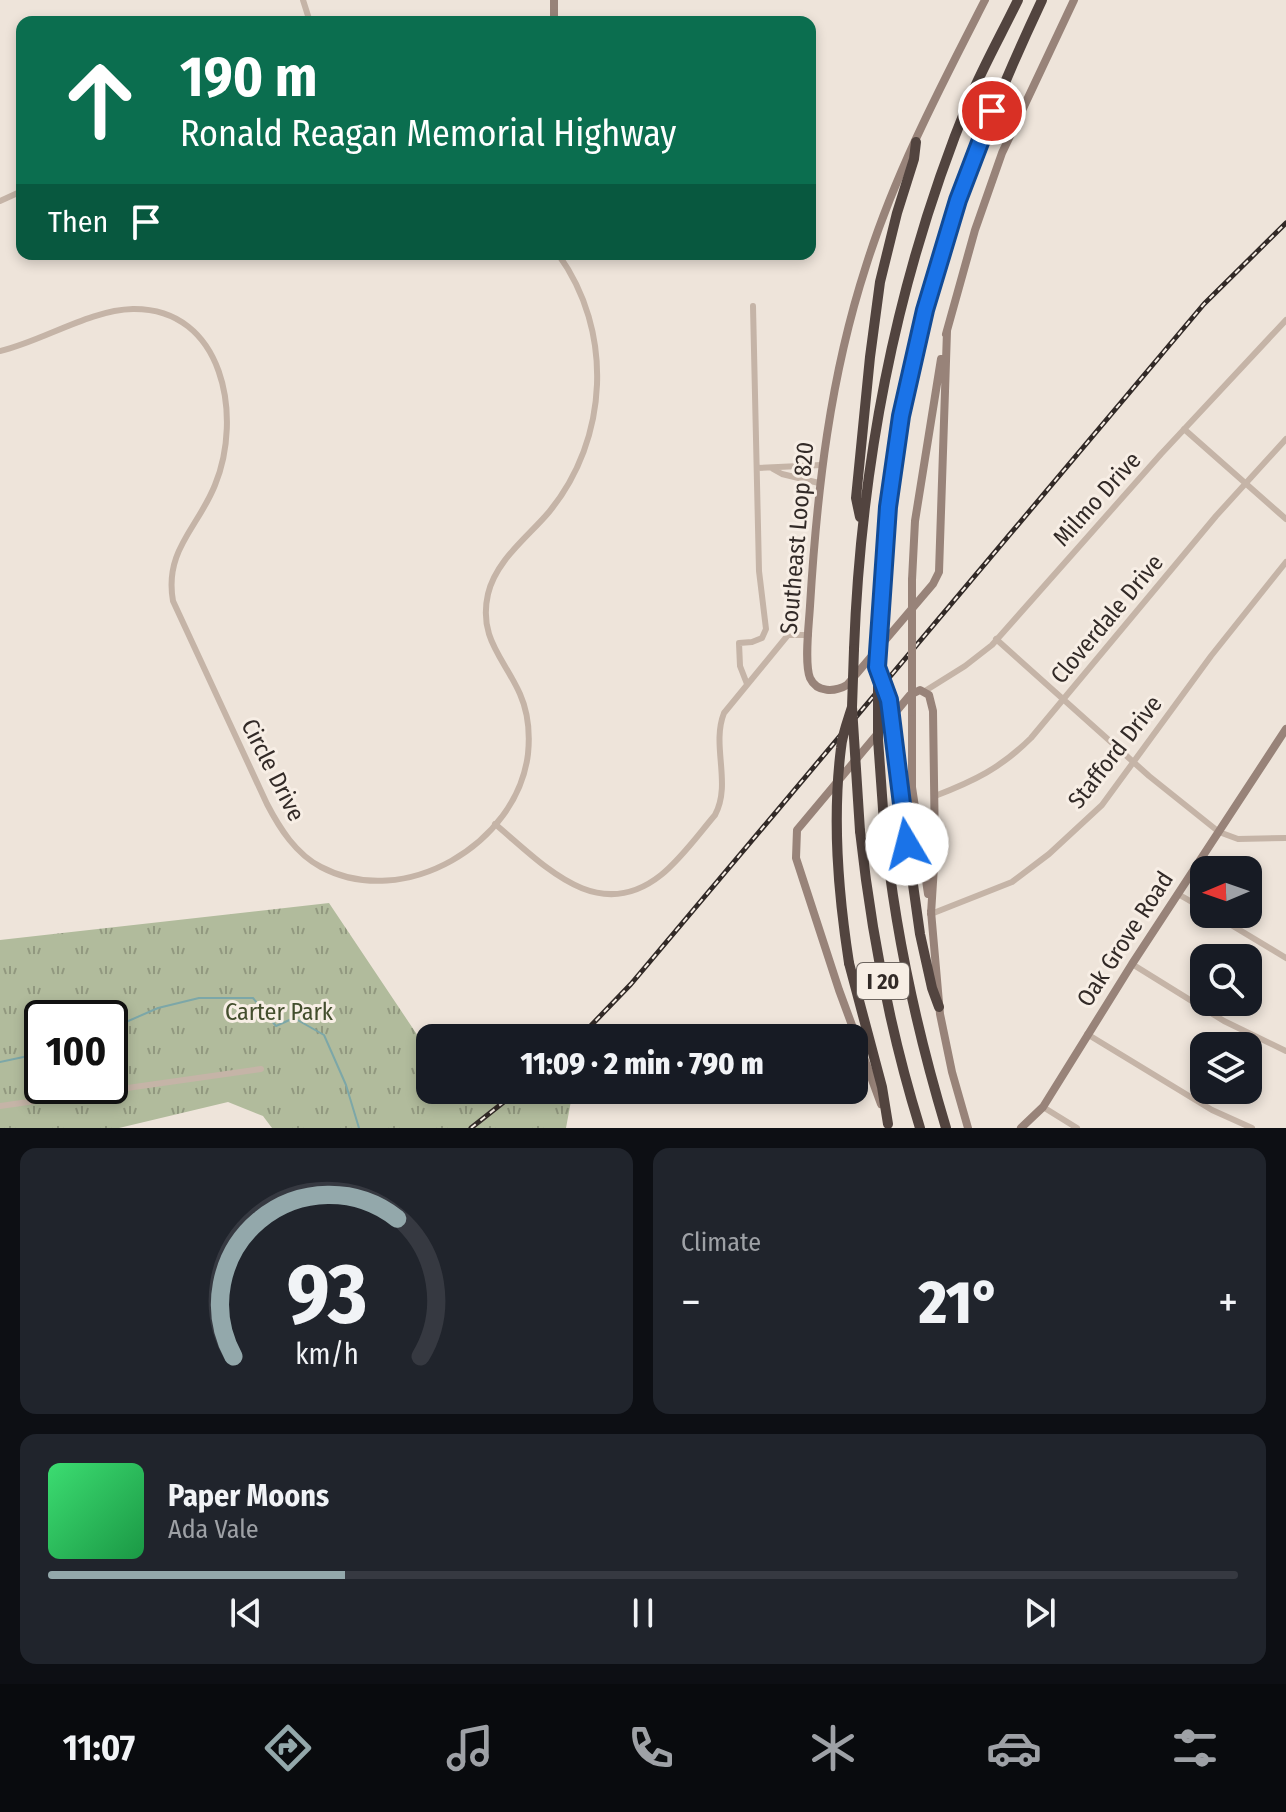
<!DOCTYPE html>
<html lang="en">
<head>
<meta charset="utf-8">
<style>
  :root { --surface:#171b24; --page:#20242c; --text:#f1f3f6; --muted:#9ea1a6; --line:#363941; --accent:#93a8ab }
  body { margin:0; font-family:"Fira Sans Condensed",sans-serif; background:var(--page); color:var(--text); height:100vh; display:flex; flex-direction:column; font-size:30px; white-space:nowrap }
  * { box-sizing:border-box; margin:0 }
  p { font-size:26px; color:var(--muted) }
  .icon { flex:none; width:44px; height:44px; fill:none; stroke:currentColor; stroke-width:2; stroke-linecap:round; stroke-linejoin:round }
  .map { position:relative; height:1128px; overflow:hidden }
  .details { display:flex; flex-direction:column; gap:20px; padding:20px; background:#0d0f14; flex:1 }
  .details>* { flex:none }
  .top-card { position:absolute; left:16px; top:16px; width:800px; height:244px; border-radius:16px; box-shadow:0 4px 12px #0003; background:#0b6e4f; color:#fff; overflow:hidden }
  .needle { width:52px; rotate:268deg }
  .buttons { position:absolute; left:1190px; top:856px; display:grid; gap:16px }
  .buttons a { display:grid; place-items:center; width:72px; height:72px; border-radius:16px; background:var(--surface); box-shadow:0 4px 12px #0003; font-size:40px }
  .speed { position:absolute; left:24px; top:1000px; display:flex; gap:16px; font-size:40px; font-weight:700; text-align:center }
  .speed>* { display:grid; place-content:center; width:104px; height:104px; border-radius:50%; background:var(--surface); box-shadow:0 4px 12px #0003; line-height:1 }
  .speed .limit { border:4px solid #111; border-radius:12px; background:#fff; color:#111 }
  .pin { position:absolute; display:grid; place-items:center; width:68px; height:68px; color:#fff; margin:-34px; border:4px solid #fff; border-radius:50%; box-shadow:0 2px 8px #0007 }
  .me { position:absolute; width:88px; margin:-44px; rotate:352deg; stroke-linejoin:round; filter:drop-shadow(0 0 6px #0008) }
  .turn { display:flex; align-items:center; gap:28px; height:168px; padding:0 32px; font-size:36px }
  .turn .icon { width:104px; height:104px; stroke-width:2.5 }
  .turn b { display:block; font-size:56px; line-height:68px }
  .then { display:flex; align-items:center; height:76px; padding:0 32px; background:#0003; gap:16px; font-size:30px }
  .big { font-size:60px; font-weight:800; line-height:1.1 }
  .details .widget { flex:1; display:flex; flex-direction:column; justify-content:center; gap:12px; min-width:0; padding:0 28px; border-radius:16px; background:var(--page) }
  .details .dial { align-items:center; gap:0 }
  .dial svg { height:208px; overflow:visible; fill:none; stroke:var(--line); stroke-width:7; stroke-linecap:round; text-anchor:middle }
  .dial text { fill:var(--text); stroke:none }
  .song { display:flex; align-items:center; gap:24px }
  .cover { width:96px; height:96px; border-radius:12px; background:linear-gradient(135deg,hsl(140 70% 55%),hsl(140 70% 35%)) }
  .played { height:8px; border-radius:4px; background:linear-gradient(90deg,var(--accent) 25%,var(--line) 25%) }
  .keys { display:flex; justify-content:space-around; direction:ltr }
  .heat { display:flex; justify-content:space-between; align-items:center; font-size:44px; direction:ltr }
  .details .tiles { flex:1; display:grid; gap:20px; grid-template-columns:1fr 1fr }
  .widget:last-child { grid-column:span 2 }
  .trip { position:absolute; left:416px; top:1024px; width:452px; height:80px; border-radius:16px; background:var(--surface); box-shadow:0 4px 12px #0003; font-weight:800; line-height:80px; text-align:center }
  .tab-bar { display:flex; height:128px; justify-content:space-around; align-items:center; background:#090b0e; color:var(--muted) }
  .tab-bar .icon { width:56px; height:56px }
  .tab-bar .active { color:var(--accent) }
  .tab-bar b { font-size:36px; color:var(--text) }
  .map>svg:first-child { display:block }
  .park { fill:url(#park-tufts); fill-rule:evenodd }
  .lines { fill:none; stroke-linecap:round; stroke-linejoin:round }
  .stream { stroke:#7ca7a8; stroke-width:2 }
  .street { stroke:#c5b4a7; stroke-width:6 }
  .secondary { stroke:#988379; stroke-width:8 }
  .highway { stroke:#52443f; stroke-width:10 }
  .rail-casing { stroke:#322a27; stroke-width:5 }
  .rail { stroke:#f7eee5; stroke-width:2; stroke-dasharray:6; stroke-linecap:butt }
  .secondary-bridge { stroke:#988379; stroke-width:8 }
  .highway-bridge { stroke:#52443f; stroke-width:10 }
  .route-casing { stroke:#114b97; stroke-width:20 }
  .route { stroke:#1a73e8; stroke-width:14 }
  .labels { text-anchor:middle; stroke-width:6; stroke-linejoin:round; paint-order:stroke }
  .shield { fill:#f7eee5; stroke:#6d6560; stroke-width:2 }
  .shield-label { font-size:22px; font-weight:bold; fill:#322a27 }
  .street-label { font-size:24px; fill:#322a27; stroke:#f7eee5 }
  .park-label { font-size:24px; fill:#434e2d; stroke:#f7eee5 }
</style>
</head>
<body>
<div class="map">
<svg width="1286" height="1128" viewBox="0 0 1286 1128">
  <defs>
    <pattern id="park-tufts" width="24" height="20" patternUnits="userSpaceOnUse" patternTransform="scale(2)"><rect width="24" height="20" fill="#b1bb9c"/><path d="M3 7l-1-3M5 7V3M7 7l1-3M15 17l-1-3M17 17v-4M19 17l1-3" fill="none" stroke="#91987f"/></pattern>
  </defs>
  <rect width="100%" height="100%" fill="#eee4da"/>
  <path class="park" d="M329 903 430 1054V1090H573L566 1128H272L263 1116 228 1102 119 1128H0V940ZM42 1018H110V1086H42Z"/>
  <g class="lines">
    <path class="stream" d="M110 1029 158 1008 199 998H253L276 1026 294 1018 324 1035 346 1085 359 1128
      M0 1062 42 1053"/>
    <path class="street" d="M303 0 310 22
      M0 201 22 191
      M0 351C43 341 89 310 133 309 224 308 243 417 215 485 198 528 164 550 173 601L267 804C280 829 296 854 321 867 404 911 517 844 528 754 530 734 528 712 520 694 504 658 478 638 488 594 496 560 528 537 549 512 609 439 614 331 558 254
      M1184 429 1286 519
      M757 468 821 465
      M773 469 782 474 819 483
      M996 639 1149 776 1219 832 1238 839 1286 838
      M747 684 740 666 739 643 752 642 762 638 766 629 759 571 753 306
      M925 691 965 666 992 645 1161 454 1286 320
      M935 796C974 781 1001 768 1031 738L1216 516 1286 439
      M495 824C543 864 597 926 661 875 681 859 698 835 715 815 732 783 711 746 724 713L788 635H809
      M1178 894 1204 909
      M931 914 1012 882 1049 854 1102 805 1211 656 1286 562
      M1213 914 1286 958
      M1132 964 1224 1021 1286 1051
      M1087 1034 1212 1110 1252 1128
      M0 1106 261 1069
      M1043 1107 1077 1128"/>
    <path class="secondary" d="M554 22V0
      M947 331 939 572 933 584 847 685C835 692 817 693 810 678 804 663 809 624 810 606 817 490 830 377 866 266 895 173 941 86 985 0
      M946 334 975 230 1002 153 1074 0
      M912 580 915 521 941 359
      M912 712V787L928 894
      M931 911 940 1014 952 1072 968 1128
      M881 1104 839 990 796 858 797 830 910 695 920 690 929 695 933 711 935 850 931 914
      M1021 1128 1043 1107 1132 964 1286 729"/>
    <path class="highway" d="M860 517 856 498 870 357 880 282 897 213 914 159 916 142
      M878 628C883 558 888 487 901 418 927 271 979 134 1042 0
      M854 649C861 461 898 273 970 98 984 65 1002 33 1018 0
      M892 736 920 934 932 988 939 1007
      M884 823C894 927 916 1028 946 1128
      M860 831C871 932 890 1031 920 1128
      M849 963 882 1087 888 1124"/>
    <defs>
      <path id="rail" d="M579 1038 631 984 1204 304 1286 223
        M471 1128 519 1090"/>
    </defs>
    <use href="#rail" class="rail-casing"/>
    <use href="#rail" class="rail"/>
    <path class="secondary-bridge" d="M912 580V712"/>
    <path class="highway-bridge" d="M878 628V739L884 823
      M854 649 852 707 860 831
      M880 676 889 700 892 736
      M849 963C838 892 832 820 841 748 842 735 848 720 852 707"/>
  </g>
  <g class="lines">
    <defs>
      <path id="route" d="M907 844 889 700 877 667 888 507 901 416 925 310 958 200 992 111"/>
    </defs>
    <use href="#route" class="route-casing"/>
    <use href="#route" class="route"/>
  </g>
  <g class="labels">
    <rect class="shield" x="857" y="963" width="52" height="36" rx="6"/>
    <g class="shield-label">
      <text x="883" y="989">I 20</text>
    </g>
    <g class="street-label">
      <text transform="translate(1097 499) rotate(-48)" y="8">Milmo Drive</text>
      <text transform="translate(797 538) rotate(-85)" y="8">Southeast Loop 820</text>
      <text transform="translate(1107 619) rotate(-50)" y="8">Cloverdale Drive</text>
      <text transform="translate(1115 752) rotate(-52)" y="8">Stafford Drive</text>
      <text transform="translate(273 770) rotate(63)" y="8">Circle Drive</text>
      <text transform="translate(1125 939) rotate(-57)" y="8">Oak Grove Road</text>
    </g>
    <g class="park-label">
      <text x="279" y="1020">Carter Park</text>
    </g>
  </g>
</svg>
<div class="buttons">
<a><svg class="needle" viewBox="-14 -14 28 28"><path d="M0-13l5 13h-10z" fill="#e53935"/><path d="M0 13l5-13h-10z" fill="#9ea1a6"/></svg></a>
<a><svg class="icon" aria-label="search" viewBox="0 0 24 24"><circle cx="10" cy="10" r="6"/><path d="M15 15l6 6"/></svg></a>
<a><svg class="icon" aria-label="layers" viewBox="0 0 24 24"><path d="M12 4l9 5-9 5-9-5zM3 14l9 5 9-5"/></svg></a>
</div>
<div class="speed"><div class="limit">100</div></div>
<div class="pin" style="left:992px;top:111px;background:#d93025"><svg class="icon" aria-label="arrive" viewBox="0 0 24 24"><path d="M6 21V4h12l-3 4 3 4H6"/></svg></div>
<svg class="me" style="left:907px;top:844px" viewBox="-20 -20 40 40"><circle r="19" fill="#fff"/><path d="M0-13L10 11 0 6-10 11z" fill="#1a73e8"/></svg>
<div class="trip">11:09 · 2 min · 790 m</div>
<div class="top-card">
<div class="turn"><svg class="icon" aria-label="ahead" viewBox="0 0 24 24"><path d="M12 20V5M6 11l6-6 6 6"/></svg><div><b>190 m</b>Ronald Reagan Memorial Highway</div></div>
<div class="then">Then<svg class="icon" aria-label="arrive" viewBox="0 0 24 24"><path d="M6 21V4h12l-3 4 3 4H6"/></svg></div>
</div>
</div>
<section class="details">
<div class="tiles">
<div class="widget dial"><svg viewBox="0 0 100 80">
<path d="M14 69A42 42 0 1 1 86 69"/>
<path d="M14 69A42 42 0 0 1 77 16" stroke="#93a8ab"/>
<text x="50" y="56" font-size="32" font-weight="700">93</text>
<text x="50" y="72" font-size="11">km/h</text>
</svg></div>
<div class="widget"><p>Climate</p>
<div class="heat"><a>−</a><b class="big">21°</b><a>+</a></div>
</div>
<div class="widget">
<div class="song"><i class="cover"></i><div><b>Paper Moons</b><p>Ada Vale</p></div></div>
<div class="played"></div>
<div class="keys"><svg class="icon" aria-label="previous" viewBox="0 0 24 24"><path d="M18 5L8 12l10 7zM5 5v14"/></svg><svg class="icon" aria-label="pause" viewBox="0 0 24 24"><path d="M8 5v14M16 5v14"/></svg><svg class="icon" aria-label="next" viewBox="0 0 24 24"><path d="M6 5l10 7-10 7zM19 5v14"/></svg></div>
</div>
</div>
</section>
<nav class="tab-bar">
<b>11:07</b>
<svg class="icon active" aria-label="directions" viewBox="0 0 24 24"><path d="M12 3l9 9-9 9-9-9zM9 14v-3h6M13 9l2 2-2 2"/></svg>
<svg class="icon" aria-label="music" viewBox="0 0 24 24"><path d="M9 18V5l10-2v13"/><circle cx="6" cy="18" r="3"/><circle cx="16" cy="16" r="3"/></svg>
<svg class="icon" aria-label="phone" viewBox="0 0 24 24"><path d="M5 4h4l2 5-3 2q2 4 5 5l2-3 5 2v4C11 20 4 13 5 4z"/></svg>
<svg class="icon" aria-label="climate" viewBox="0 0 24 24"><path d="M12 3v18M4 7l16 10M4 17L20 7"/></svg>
<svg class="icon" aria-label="car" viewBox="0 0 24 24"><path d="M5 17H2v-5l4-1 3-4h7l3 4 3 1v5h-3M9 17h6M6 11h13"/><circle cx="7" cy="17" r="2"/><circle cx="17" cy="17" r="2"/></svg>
<svg class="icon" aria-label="filters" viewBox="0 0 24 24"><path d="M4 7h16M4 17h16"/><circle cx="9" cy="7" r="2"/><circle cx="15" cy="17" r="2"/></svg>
</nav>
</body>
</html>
